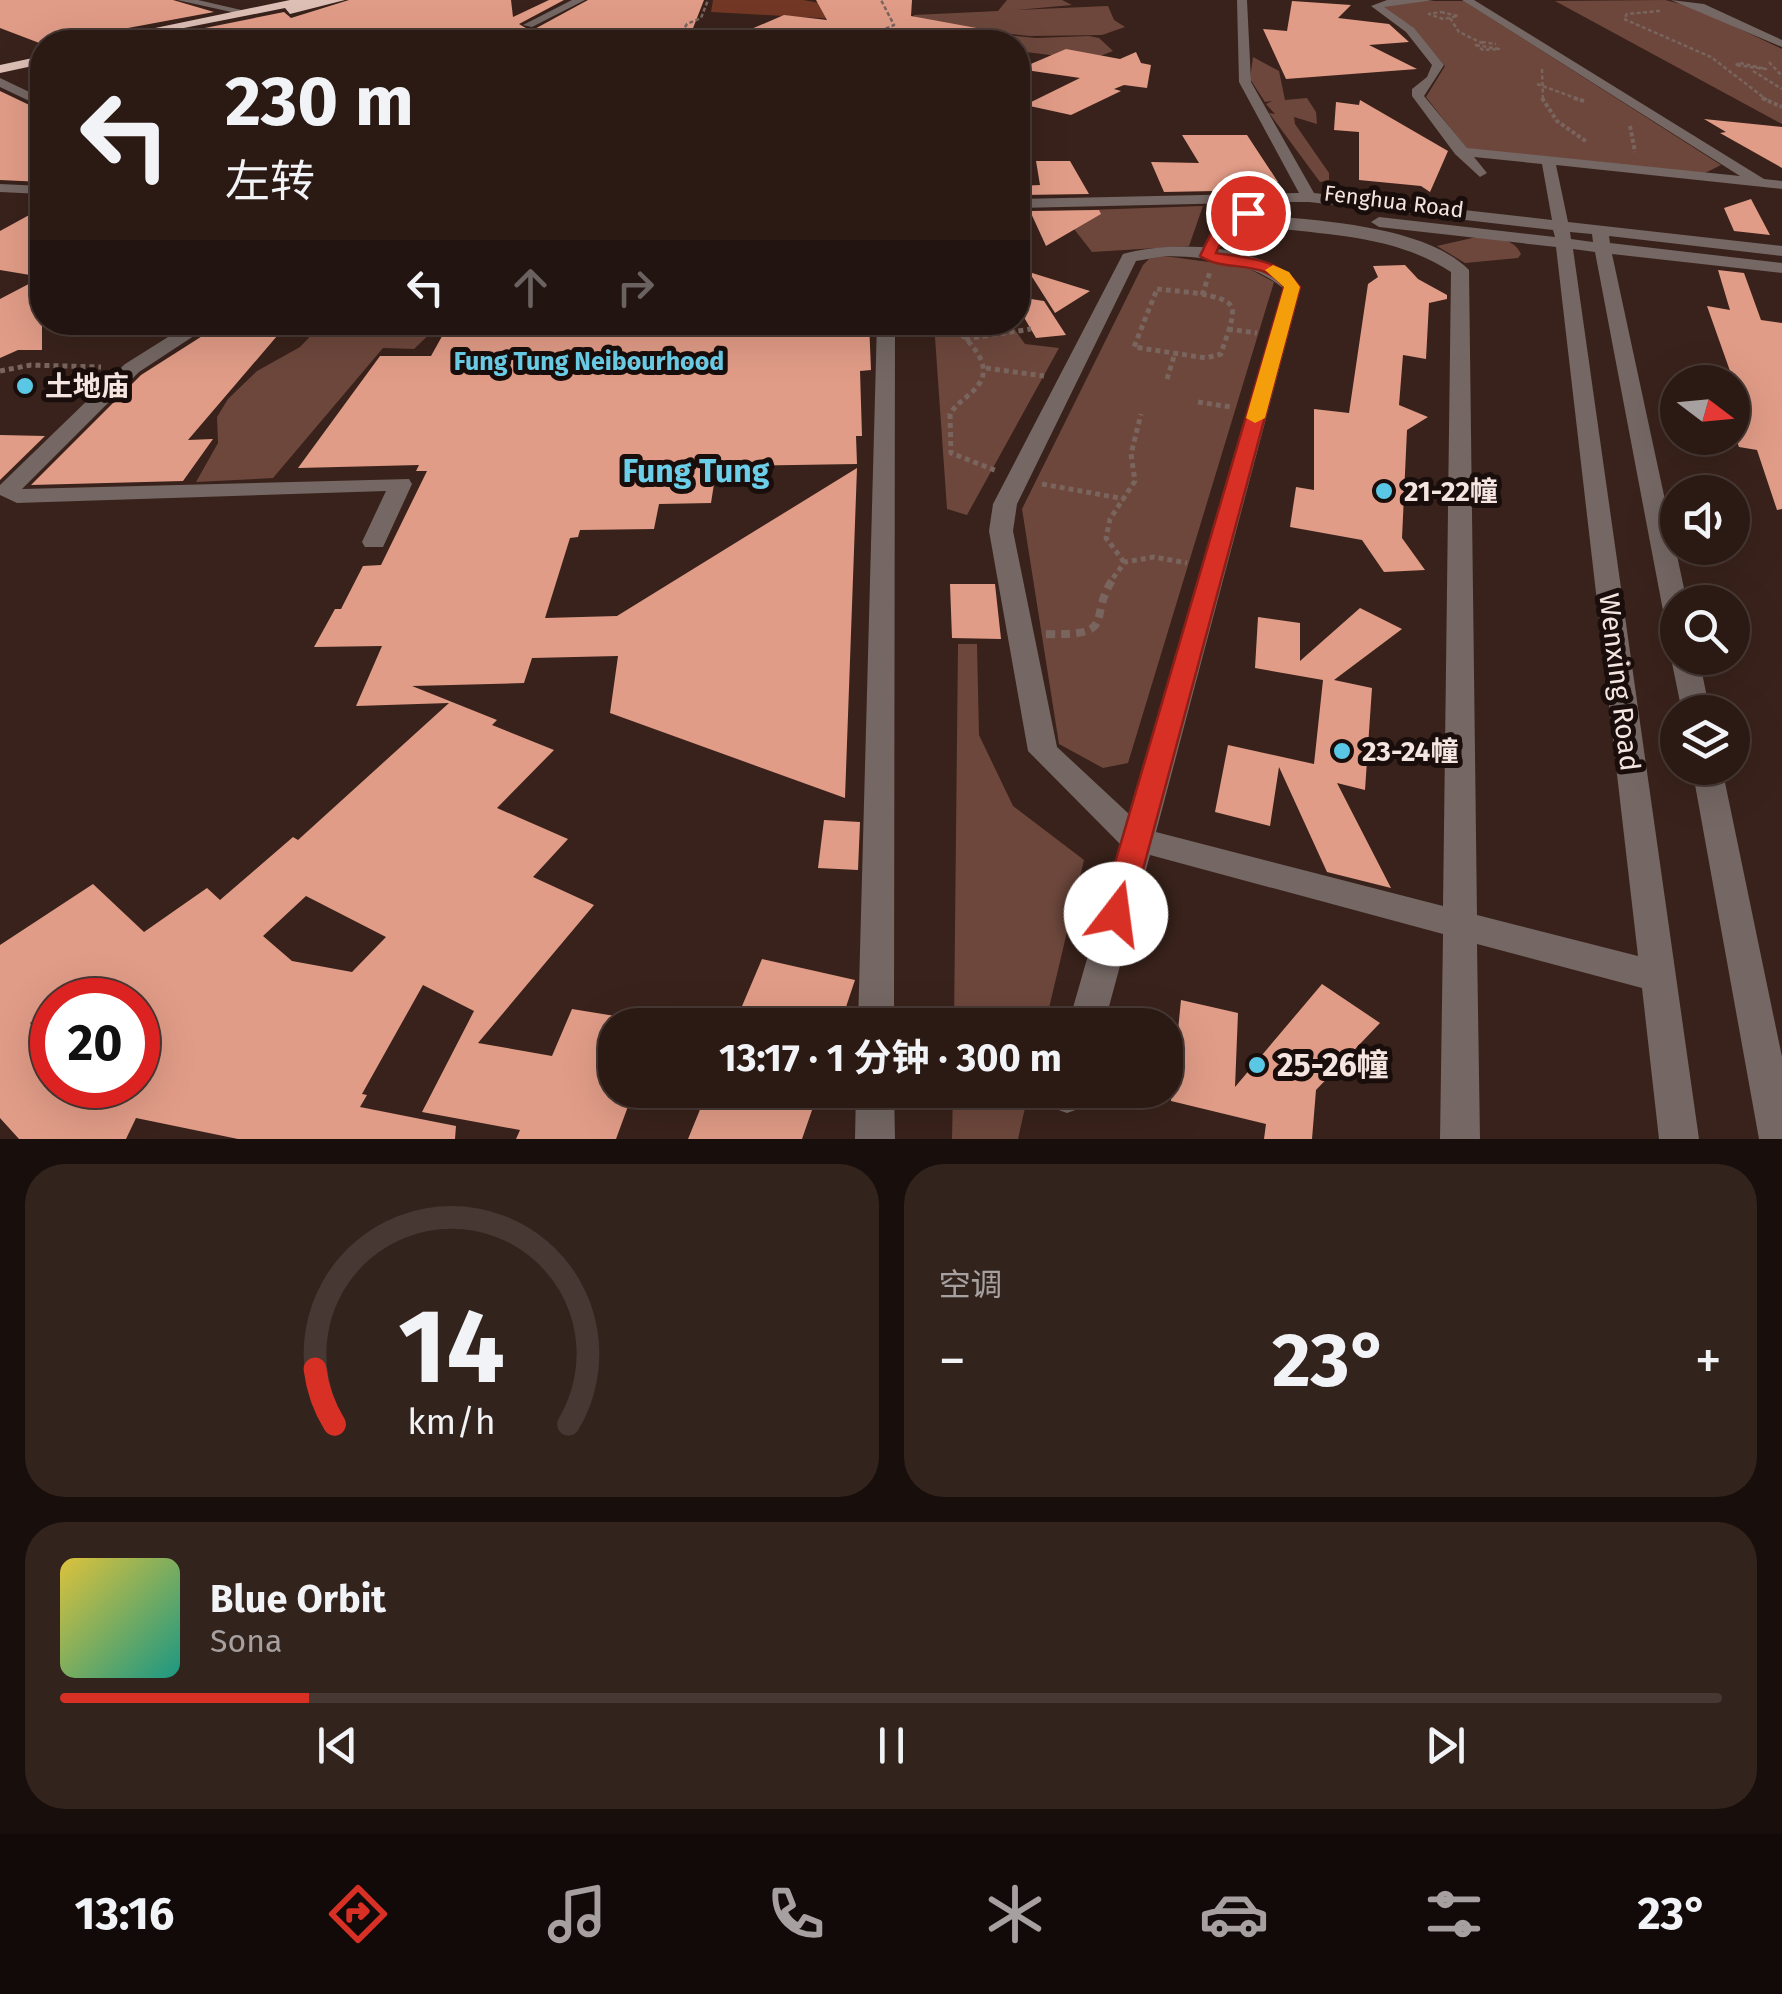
<!DOCTYPE html>
<html lang="zh">
<head>
<meta charset="utf-8">
<style>
  :root { --surface:#2b1a14; --page:#33231d; --text:#f1f3f6; --muted:#a6a1a0; --line:#473834; --accent:#d93025 }
  body { margin:0; font-family:"Fira Sans","Noto Sans SC",sans-serif; background:var(--page); color:var(--text); height:100vh; display:flex; flex-direction:column; font-size:38px; white-space:nowrap }
  * { box-sizing:border-box; margin:0 }
  p { font-size:32px; color:var(--muted) }
  .icon { flex:none; width:55px; height:55px; fill:none; stroke:currentColor; stroke-width:2; stroke-linecap:round; stroke-linejoin:round }
  .map { position:relative; height:1139px; overflow:hidden }
  .details { display:flex; flex-direction:column; gap:25px; padding:25px; background:#180e0b; flex:1 }
  .details>* { flex:none }
  .guide { position:absolute; left:30px; top:30px; width:1000px; height:305px; border-radius:40px; box-shadow:0 10px 40px #0002,0 0 0 2px var(--line); background:#2b1a14; color:var(--text); overflow:hidden }
  .needle { width:65px; rotate:106deg }
  .tools { position:absolute; left:1660px; top:365px; display:grid; gap:20px }
  .tools a { display:grid; place-items:center; width:90px; height:90px; border-radius:50%; background:var(--surface); box-shadow:0 10px 40px #0002,0 0 0 2px var(--line); font-size:50px }
  .speed { position:absolute; left:30px; top:978px; display:flex; gap:20px; font-size:50px; font-weight:700; text-align:center }
  .speed>* { display:grid; place-content:center; width:130px; height:130px; border-radius:50%; background:var(--surface); box-shadow:0 10px 40px #0002,0 0 0 2px var(--line); line-height:1 }
  .speed .limit { border:15px solid #d22; background:#fff; color:#111 }
  .pin { position:absolute; display:grid; place-items:center; width:85px; height:85px; color:#fff; margin:-42px; border:5px solid #fff; border-radius:50%; box-shadow:0 2px 10px #0007 }
  .me { position:absolute; width:110px; margin:-55px; rotate:15deg; stroke-linejoin:round; filter:drop-shadow(0 0 8px #0008) }
  .turn { display:flex; align-items:center; gap:35px; height:210px; padding:0 30px; font-size:45px }
  .turn .icon { width:130px; height:130px; stroke-width:2.5 }
  .turn b { display:block; font-size:70px; line-height:85px }
  .lanes { display:flex; align-items:center; height:95px; padding:0 30px; background:#0003; justify-content:center; gap:50px; direction:ltr }
  .lanes .off { opacity:.35 }
  .big { font-size:75px; font-weight:700; line-height:1.1 }
  .details .tile { flex:1; display:flex; flex-direction:column; justify-content:center; gap:15px; min-width:0; padding:0 35px; border-radius:40px; background:var(--page) }
  .details .dial { align-items:center; gap:0 }
  .dial svg { height:260px; overflow:visible; fill:none; stroke:var(--line); stroke-width:7; stroke-linecap:round; text-anchor:middle }
  .dial text { fill:var(--text); stroke:none }
  .song { display:flex; align-items:center; gap:30px }
  .cover { width:120px; height:120px; border-radius:15px; background:linear-gradient(135deg,hsl(50 70% 55%),hsl(170 70% 35%)) }
  .played { height:10px; border-radius:5px; background:linear-gradient(90deg,var(--accent) 15%,var(--line) 15%) }
  .keys { display:flex; justify-content:space-around; direction:ltr }
  .heat { display:flex; justify-content:space-between; align-items:center; font-size:55px; direction:ltr }
  .details .tiles { flex:1; display:grid; gap:25px; grid-template-columns:1fr 1fr }
  .tile:last-child { grid-column:span 2 }
  .trip { position:absolute; left:598px; top:1008px; width:585px; height:100px; border-radius:40px; background:var(--surface); box-shadow:0 10px 40px #0002,0 0 0 2px var(--line); font-weight:700; line-height:100px; text-align:center }
  .tab-bar { display:flex; height:160px; justify-content:space-around; align-items:center; background:#110a08; color:var(--muted) }
  .tab-bar .icon { width:70px; height:70px }
  .tab-bar .active { color:var(--accent) }
  .tab-bar b { font-size:45px; color:var(--text) }
  .map>svg:first-child { display:block }
  .green { fill:#6d473c }
  .water { fill:#723725 }
  .building { fill:#e19c87; fill-rule:evenodd }
  .lines { fill:none; stroke-linecap:round; stroke-linejoin:round }
  .path-far3 { stroke:#79645e; stroke-width:2.5; stroke-dasharray:4 2.5; stroke-linecap:butt }
  .path-far2 { stroke:#79645e; stroke-width:4; stroke-dasharray:4 2.5; stroke-linecap:butt }
  .path-far1 { stroke:#79645e; stroke-width:5; stroke-dasharray:5 4; stroke-linecap:butt }
  .path { stroke:#79645e; stroke-width:8; stroke-dasharray:9 6; stroke-linecap:butt }
  .minor { fill:#746764; fill-rule:evenodd }
  .highway { fill:#ddbfb5; fill-rule:evenodd }
  .route { fill:#d93025; stroke:#8d1f18; stroke-width:2.5 }
  .slow { fill:#f59e0b }
  .poi-dot { fill:#5ac8e5; stroke:#190e0b; stroke-width:4 }
  .labels { text-anchor:middle; stroke-width:10; stroke-linejoin:round; paint-order:stroke }
  .far-street-label { font-size:22px; fill:#f5e5e0; stroke:#190e0b }
  .far-neighbourhood-label { font-size:25px; font-weight:bold; fill:#6ccfea; stroke:#190e0b }
  .poi-label { font-size:28px; font-weight:bold; fill:#f5e5e0; stroke:#190e0b; text-anchor:start }
  .street-label { font-size:28px; fill:#f5e5e0; stroke:#190e0b }
  .quarter-label { font-size:32px; font-weight:bold; fill:#6ccfea; stroke:#190e0b }
  .near-poi-label { font-size:32px; font-weight:bold; fill:#f5e5e0; stroke:#190e0b; text-anchor:start }
</style>
</head>
<body>
<div class="map">
<svg width="1782" height="1139" viewBox="0 0 1782 1139">
  <rect width="100%" height="100%" fill="#39221b"/>
  <path class="green" d="M1007 0H1062L1072 5 1015 10 1108 6 1114 20 1125 27 1102 35 1029 36 913 23 914 15 998 11Z
    M1665 0 1693 7 1782 49V124L1555 1Z
    M1399 1H1464L1721 165 1701 175 1467 149 1426 97 1445 66 1411 26 1383 9 1386 4Z
    M976 32 1036 38 1089 36 1099 38 1113 51 1090 60 1018 51V42H975L972 41Z
    M1253 57 1279 71 1285 100 1307 98 1316 112 1317 124 1294 117 1295 124 1329 173V180L1320 182 1269 113 1275 114 1266 104 1272 101 1265 102 1250 79Z
    M1203 206 1189 246 1092 252 1060 211Z
    M1481 236C1496 238 1514 238 1521 254L1518 258 1465 263 1437 246Z
    M1164 256 1246 267 1274 282 1128 763 1103 768 1059 744 1022 509 1143 265 1149 259Z
    M323 323H441L414 349 383 348 273 478 196 482 218 443 217 417 228 399 257 371 300 347Z
    M985 323 1012 326 1025 344 1059 348 967 515 947 509 934 323Z
    M958 644H977L979 735 1013 806 1084 860 1045 1025H954Z
    M953 1090H1029L1018 1139H952Z"/>
  <path class="water" d="M713 0H803L878 14 854 20 711 12Z"/>
  <path class="building" d="M0 0H173L214 12 42 44 0 28Z
    M349 0H511L513 17 549 0H564L519 24 531 31 588 0H704L688 41 183 42 165 36 284 12 291 18Z
    M816 0H912L911 16 982 29 980 42 723 41 784 15 827 20Z
    M1292 1 1351 5 1338 18 1389 24 1409 42 1369 45 1417 69 1286 79 1263 29 1287 31Z
    M1066 49 1120 59 1136 52 1141 63 1151 65 1147 88 1124 85 1114 89 1121 91 1071 115 1025 105 1080 78 1019 69Z
    M0 91 42 111V182L0 180Z
    M1360 100 1448 151 1430 192 1421 186 1359 180V132L1334 130 1336 102 1359 105Z
    M1704 119 1782 127V168L1720 133 1726 132Z
    M1182 135H1247L1278 182H1263L1267 190 1164 192 1151 162 1199 163Z
    M1036 161H1070L1089 194 1023 195 1018 186 1040 185Z
    M1751 199 1770 235 1734 231 1724 208Z
    M42 208V277L0 270V231Z
    M1099 210 1101 214 1046 246 1030 211Z
    M1405 265 1418 279 1447 295V299L1429 303 1426 359 1403 355 1399 405 1428 417 1407 430 1402 538 1425 570 1384 572 1362 540 1290 527 1296 487 1314 490V409L1349 413 1368 284 1378 277 1373 266Z
    M1718 270 1744 273 1761 320 1782 323V509L1777 510 1757 450 1739 447 1732 428V417L1747 419 1707 306 1730 310Z
    M1029 272 1090 291 1055 313Z
    M42 277V350H18L0 358V299Z
    M1018 297 1044 301 1066 335 1036 338 1018 307Z
    M450 322H869L871 370 860 371 862 436H856L857 464 736 466 735 471H716L711 503 659 504 654 529 580 530 578 537 570 538 545 618 617 616 857 468 845 798 610 713 618 656 532 658 524 683 412 686 497 720 492 725 554 750 497 808 568 839 533 877 594 905 478 1043 552 1056 572 1009 615 1016V1090H634L616 1139H516L520 1130 422 1112 474 1011 423 985 362 1094 367 1095 360 1107 456 1126 455 1139H238L136 1118 126 1139H19L0 1118V945L93 884 144 932 207 888 220 900 293 837 298 840 449 703 356 706 382 646 314 647 335 609H341L363 566 381 565 427 471H416L419 465 298 468 380 356H431ZM306 896 386 937 352 972 292 961 263 936ZM87 983 104 1000H138V1085H52V1048L30 1023 52 1007V1000H63Z
    M218 326 283 329 188 440 213 439 183 481 31 485 141 375Z
    M0 435 45 436 0 480Z
    M950 584H995L1001 639 952 638Z
    M1360 608 1402 629 1334 680 1372 688 1365 790 1337 783 1391 888 1327 872 1279 767 1270 826 1215 812 1228 745 1314 764 1323 680 1255 668 1258 617 1300 623V661Z
    M824 820 860 822 858 870 818 868Z
    M762 959 855 980 840 1025H734Z
    M1322 984 1380 1023 1316 1090 1312 1139H1264L1266 1124 1171 1101 1181 1000 1238 1013 1235 1087Z
    M708 1090H819L802 1139H688Z"/>
  <g class="lines">
    <path class="path-far3" d="M1660 11 1627 14 1624 19 1711 57 1767 100
      M1441 12 1458 16 1443 19 1429 14Z
      M1450 18 1459 32 1484 44
      M501 42 510 31
      M681 42 677 40 687 24 701 18 708 0
      M746 42 749 34
      M856 42 894 25 881 0
      M1482 42 1496 44
      M1476 45 1499 49 1483 50Z
      M1769 62 1782 76
      M1740 63 1766 69 1735 65Z
      M1542 69 1543 100
      M1753 71 1782 89
      M1537 84 1581 100"/>
    <path class="path-far2" d="M1542 98 1557 121 1587 142
      M1574 98 1584 101
      M1762 98 1782 107
      M1630 126 1635 152"/>
    <path class="path-far1" d="M1157 289C1172 291 1228 293 1232 308 1235 319 1224 342 1221 354L1206 358 1134 347Z
      M1202 295 1210 272
      M949 322C963 337 995 361 979 384 971 396 958 401 950 414L951 453 997 471
      M1228 329 1257 333
      M965 339 1031 329
      M986 368 1044 376
      M0 371 31 365 101 367
      M1167 379 1175 353
      M1198 402 1231 407
      M1042 484 1125 499
      M1124 562 1106 538 1110 519 1135 481 1131 454 1141 414
      M1113 578 1125 562 1154 557 1187 563"/>
    <path class="path" d="M1046 634C1121 636 1085 618 1115 576"/>
    <path class="minor" d="M177 0H198L250 12 245 15Z
      M572 0H585L532 27 523 25Z
      M1237 0H1247L1251 82 1314 193 1552 220 1542 164 1474 157 1487 173 1480 177 1455 154 1412 96V89L1427 77 1432 65 1406 32 1371 6 1387 0H1434L1384 7 1414 28 1444 65 1424 96 1467 148 1740 176 1462 0H1474L1764 179 1782 181V189L1556 165 1568 222 1782 246V256L1609 236 1610 243 1782 263V273L1612 254 1687 602H1678V629L1665 621 1595 252 1573 249 1699 1139H1659L1642 988 1477 944 1480 1139H1440L1443 934 1150 855 1104 1025H1068L1120 844 1028 751 989 531 993 504 1123 254C1175 240 1262 243 1301 287L1156 832 1443 906 1451 272C1382 227 1299 237 1221 220V214L1227 212C1294 220 1419 220 1469 270L1477 915 1638 956 1556 247 1379 227 1371 222 1379 217 1555 237 1553 230 1309 202H1257L1280 206V212L1243 209 1239 203 1018 208V199L1299 193 1239 82ZM1570 232 1592 234 1593 242 1571 239ZM1166 256C1206 257 1251 261 1283 288L1129 814 1057 747 1013 531 1017 504 1136 261Z
      M1671 0 1704 4 1782 40V47Z
      M0 78 42 98V107L0 87Z
      M0 184 42 186V194L0 192Z
      M192 322H215L139 372 22 489 409 479 412 484 383 547H365L362 542 386 491 17 503 0 495V485L125 364Z
      M877 322H895L894 1025H858Z
      M1678 651V658H1699L1710 712H1682L1671 658Z
      M1692 768H1722L1782 1057V1139H1759Z
      M856 1090H894L895 1139H855Z
      M1049 1090H1087L1081 1108 1067 1113 1053 1108Z"/>
    <path class="highway" d="M290 0H345L290 14 285 8 113 42H88Z
      M42 56V64L0 73V65Z"/>
  </g>
  <path class="route" d="M1248 209 1255 213 1253 216 1231 221 1216 253C1250 258 1279 259 1300 287L1131 914 1126 923 1116 926 1105 923 1100 914 1284 287C1263 258 1225 273 1200 256L1220 215Z"/>
  <path class="slow" d="M1273 265 1289 272 1300 287 1265 418 1255 423 1246 418 1284 287 1265 270Z"/>
  <g class="poi-dot">
    <circle cx="25" cy="386" r="10"/>
    <circle cx="1384" cy="491" r="10"/>
    <circle cx="1342" cy="751" r="10"/>
    <circle cx="1257" cy="1065" r="10"/>
  </g>
  <g class="labels">
    <g class="far-street-label">
      <text transform="translate(1394 201) rotate(7)" y="8">Fenghua Road</text>
    </g>
    <g class="far-neighbourhood-label">
      <text x="589" y="370">Fung Tung Neibourhood</text>
    </g>
    <g class="poi-label">
      <text x="45" y="396">土地庙</text>
      <text x="1404" y="501">21-22幢</text>
      <text x="1362" y="761">23-24幢</text>
    </g>
    <g class="street-label">
      <text transform="translate(1620 682) rotate(83)" y="10">Wenxing Road</text>
    </g>
    <g class="quarter-label">
      <text x="696" y="482">Fung Tung</text>
    </g>
    <g class="near-poi-label">
      <text x="1277" y="1076">25-26幢</text>
    </g>
  </g>
</svg>
<div class="tools">
<a><svg class="needle" viewBox="-14 -14 28 28"><path d="M0-13l5 13h-10z" fill="#e53935"/><path d="M0 13l5-13h-10z" fill="#a6a1a0"/></svg></a>
<a><svg class="icon" aria-label="sound" viewBox="0 0 24 24"><path d="M4 9h4l5-4v14l-5-4H4zM17 9q2 3 0 6"/></svg></a>
<a><svg class="icon" aria-label="search" viewBox="0 0 24 24"><circle cx="10" cy="10" r="6"/><path d="M15 15l6 6"/></svg></a>
<a><svg class="icon" aria-label="layers" viewBox="0 0 24 24"><path d="M12 4l9 5-9 5-9-5zM3 14l9 5 9-5"/></svg></a>
</div>
<div class="speed"><div class="limit">20</div></div>
<div class="pin" style="left:1248px;top:213px;background:#d93025"><svg class="icon" aria-label="arrive" viewBox="0 0 24 24"><path d="M6 21V4h12l-3 4 3 4H6"/></svg></div>
<svg class="me" style="left:1116px;top:914px" viewBox="-20 -20 40 40"><circle r="19" fill="#fff"/><path d="M0-13L10 11 0 6-10 11z" fill="#d93025"/></svg>
<div class="trip">13:17 · 1 分钟 · 300 m</div>
<div class="guide">
<div class="turn"><svg class="icon" aria-label="left" viewBox="0 0 24 24"><path d="M17 20v-9H6M10 6l-5 5 5 5"/></svg><div><b>230 m</b>左转</div></div>
<div class="lanes"><svg class="icon" aria-label="left" viewBox="0 0 24 24"><path d="M17 20v-9H6M10 6l-5 5 5 5"/></svg><svg class="icon off" aria-label="ahead" viewBox="0 0 24 24"><path d="M12 20V5M6 11l6-6 6 6"/></svg><svg class="icon off" aria-label="right" viewBox="0 0 24 24"><path d="M7 20v-9h11M14 6l5 5-5 5"/></svg></div>
</div>
</div>
<section class="details">
<div class="tiles">
<div class="tile dial"><svg viewBox="0 0 100 80">
<path d="M14 69A42 42 0 1 1 86 69"/>
<path d="M14 69A42 42 0 0 1 8 52" stroke="#d93025"/>
<text x="50" y="56" font-size="32" font-weight="700">14</text>
<text x="50" y="72" font-size="11">km/h</text>
</svg></div>
<div class="tile"><p>空调</p>
<div class="heat"><a>−</a><b class="big">23°</b><a>+</a></div>
</div>
<div class="tile">
<div class="song"><i class="cover"></i><div><b>Blue Orbit</b><p>Sona</p></div></div>
<div class="played"></div>
<div class="keys"><svg class="icon" aria-label="previous" viewBox="0 0 24 24"><path d="M18 5L8 12l10 7zM5 5v14"/></svg><svg class="icon" aria-label="pause" viewBox="0 0 24 24"><path d="M8 5v14M16 5v14"/></svg><svg class="icon" aria-label="next" viewBox="0 0 24 24"><path d="M6 5l10 7-10 7zM19 5v14"/></svg></div>
</div>
</div>
</section>
<nav class="tab-bar">
<b>13:16</b>
<svg class="icon active" aria-label="directions" viewBox="0 0 24 24"><path d="M12 3l9 9-9 9-9-9zM9 14v-3h6M13 9l2 2-2 2"/></svg>
<svg class="icon" aria-label="music" viewBox="0 0 24 24"><path d="M9 18V5l10-2v13"/><circle cx="6" cy="18" r="3"/><circle cx="16" cy="16" r="3"/></svg>
<svg class="icon" aria-label="phone" viewBox="0 0 24 24"><path d="M5 4h4l2 5-3 2q2 4 5 5l2-3 5 2v4C11 20 4 13 5 4z"/></svg>
<svg class="icon" aria-label="climate" viewBox="0 0 24 24"><path d="M12 3v18M4 7l16 10M4 17L20 7"/></svg>
<svg class="icon" aria-label="car" viewBox="0 0 24 24"><path d="M5 17H2v-5l4-1 3-4h7l3 4 3 1v5h-3M9 17h6M6 11h13"/><circle cx="7" cy="17" r="2"/><circle cx="17" cy="17" r="2"/></svg>
<svg class="icon" aria-label="filters" viewBox="0 0 24 24"><path d="M4 7h16M4 17h16"/><circle cx="9" cy="7" r="2"/><circle cx="15" cy="17" r="2"/></svg>
<b>23°</b>
</nav>
</body>
</html>
